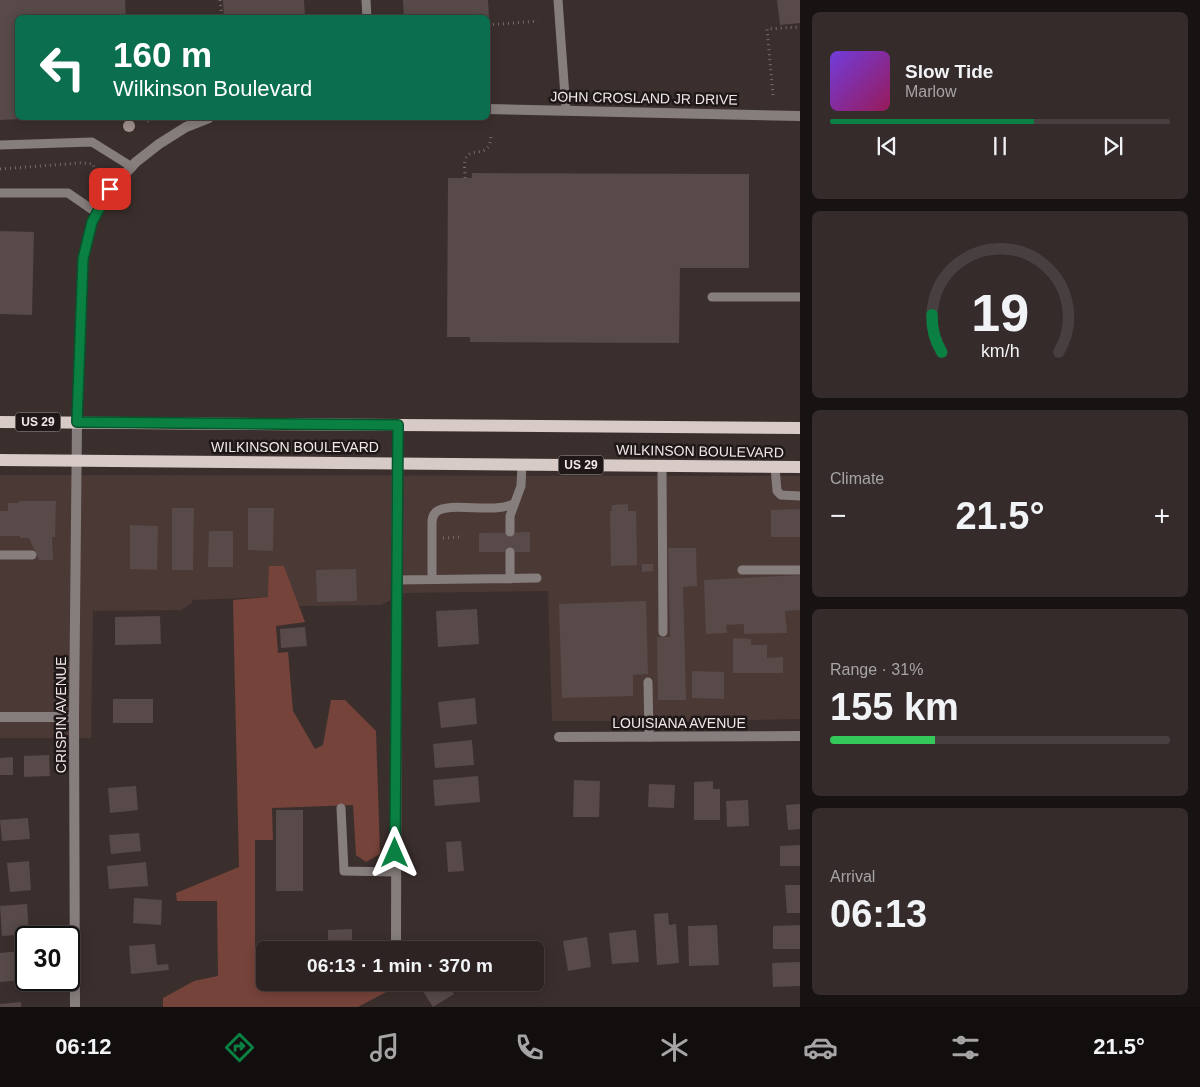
<!DOCTYPE html>
<html lang="en">
<head>
<meta charset="utf-8">
<style>
  :root { --surface:#2c2322; --page:#342b2a; --text:#f1f3f6; --muted:#a6a4a5; --line:#484040; --accent:#0b8043 }
  body { margin:0; font-family:Arial,sans-serif; background:var(--page); color:var(--text); height:100vh; display:flex; flex-direction:column; font-size:19px; white-space:nowrap }
  * { box-sizing:border-box; margin:0 }
  p { font-size:16px; color:var(--muted) }
  .icon { flex:none; width:28px; height:28px; fill:none; stroke:currentColor; stroke-width:2; stroke-linecap:round; stroke-linejoin:round }
  .map { position:relative; flex:1; overflow:hidden }
  .drawer { display:flex; flex-direction:column; gap:12px; padding:12px; background:#181313; width:400px }
  .drawer>* { flex:none }
  .hud { position:absolute; left:15px; top:15px; width:475px; height:105px; border-radius:8px; box-shadow:0 2px 12px #0003,0 0 0 1px var(--line); background:#0b6e4f; color:#fff; overflow:hidden }
  .speed { position:absolute; left:15px; top:926px; display:flex; gap:10px; font-size:25px; font-weight:700; text-align:center }
  .speed>* { display:grid; place-content:center; width:65px; height:65px; border-radius:50%; background:var(--surface); box-shadow:0 2px 12px #0003,0 0 0 1px var(--line); line-height:1 }
  .speed .limit { border:2px solid #111; border-radius:8px; background:#fff; color:#111 }
  .pin { position:absolute; display:grid; place-items:center; width:42px; height:42px; color:#fff; margin:-21px; border-radius:10px; box-shadow:0 2px 8px #0006 }
  .me { position:absolute; width:55px; margin:-28px; rotate:0deg; stroke-linejoin:round; filter:drop-shadow(0 0 4px #0008) }
  .turn { display:flex; align-items:center; gap:18px; height:105px; padding:0 15px; font-size:22px }
  .turn .icon { width:65px; height:65px; stroke-width:2.5 }
  .turn b { display:block; font-size:35px; line-height:42px }
  .big { font-size:38px; font-weight:700; line-height:1.1 }
  .drawer .tile { flex:1; display:flex; flex-direction:column; justify-content:center; gap:8px; min-width:0; padding:0 18px; border-radius:8px; background:var(--page) }
  .drawer .dial { align-items:center; gap:0 }
  .dial svg { height:130px; overflow:visible; fill:none; stroke:var(--line); stroke-width:7; stroke-linecap:round; text-anchor:middle }
  .dial text { fill:var(--text); stroke:none }
  .song { display:flex; align-items:center; gap:15px }
  .cover { width:60px; height:60px; border-radius:8px; background:linear-gradient(135deg,hsl(260 70% 55%),hsl(330 70% 35%)) }
  .played { height:5px; border-radius:2px; background:linear-gradient(90deg,var(--accent) 60%,var(--line) 60%) }
  .keys { display:flex; justify-content:space-around; direction:ltr }
  .heat { display:flex; justify-content:space-between; align-items:center; font-size:28px; direction:ltr }
  .charge { height:8px; border-radius:4px; background:linear-gradient(90deg,#34c759 31%,var(--line) 0) }
  .trip { position:absolute; left:256px; top:941px; width:288px; height:50px; border-radius:8px; background:var(--surface); box-shadow:0 2px 12px #0003,0 0 0 1px var(--line); font-weight:700; line-height:50px; text-align:center }
  .tab-bar { display:flex; height:80px; justify-content:space-around; align-items:center; background:#120e0e; color:var(--muted) }
  .tab-bar .icon { width:35px; height:35px }
  .tab-bar .selected { color:var(--accent) }
  .tab-bar b { font-size:22px; color:var(--text) }
  main { display:flex; flex:1; min-height:0 }
  .map>svg:first-child { display:block }
  .built { fill:#4b3936 }
  .green { fill:#76433a }
  .building { fill:#574a48 }
  .lines { fill:none; stroke-linecap:round; stroke-linejoin:round }
  .path { stroke:#776d6b; stroke-width:3; stroke-dasharray:1 4; stroke-linecap:butt }
  .service { stroke:#857e7d; stroke-width:9 }
  .minor { stroke:#857e7d; stroke-width:10 }
  .primary { stroke:#d7cac7; stroke-width:12 }
  .tree { fill:#a0908d }
  .route-casing { stroke:#07532c; stroke-width:12 }
  .route { stroke:#0b8043; stroke-width:9 }
  .labels { text-anchor:middle; stroke-width:5; stroke-linejoin:round; paint-order:stroke }
  .shield { fill:#1e1918; stroke:#b2aba9; stroke-width:1 }
  .shield-label { font-size:12px; font-weight:bold; fill:#f1e9e7 }
  .street-label { font-size:14px; fill:#f1e9e7; stroke:#1e1918 }
</style>
</head>
<body>
<main>
<div class="map">
<svg width="800" height="1007" viewBox="0 0 800 1007">
  <rect width="100%" height="100%" fill="#3b2f2d"/>
  <path class="built" d="M0 475 800 476V719L686 721H552L548 591 405 593 381 605 299 606 284 566H269V597L192 600V603L181 610 93 611 91 738H0Z"/>
  <path class="green" d="M269 566H284L305 622 276 626 278 653 288 652 293 711 315 749 323 745 331 700H345L376 731 380 854 366 862 356 855 353 805 272 808 273 840H255V962L265 963V982L324 983 328 986 344 983H388L390 990 358 1007H163V998L194 981 218 976 217 901H177L176 893 239 867 233 600 268 597Z"/>
  <path class="building" d="M0 0H125L126 18H18V118H22V119L0 120Z
    M223 0H304L305 18H224Z
    M403 0H488L489 18H404Z
    M777 0H800V23L780 25Z
    M472 173 749 174V268H680L679 343 470 342V337H447L448 178H472Z
    M0 231 34 232 32 315 0 314Z
    M19 501H56L55 537H52L53 560H39L29 538H20V536H0V511H8V503H19Z
    M628 504V511H636L637 565 611 566 610 511H612V505Z
    M172 508H194L193 570H172Z
    M248 508H274L273 551 248 550Z
    M800 509V537H771V510Z
    M130 525 158 526 157 570 130 569Z
    M209 531H233V567H208Z
    M530 532V552H479V533Z
    M668 548H696L697 586 683 587 686 700H658L657 637H670Z
    M642 564H653V571L642 572Z
    M356 569 357 601 317 602 316 570Z
    M800 575V610L785 611 787 633 744 634V624L726 625 727 633 706 634 704 580Z
    M646 601 648 674 633 675V696L562 698 559 604Z
    M477 609 479 644 438 647 436 611Z
    M160 616 161 644 115 645V617Z
    M305 627 307 646 281 648 280 629Z
    M733 638 751 639V645H767V658L783 657V673H733Z
    M692 671 724 672V699L692 698Z
    M475 698 477 724 441 728 438 702Z
    M113 699H153V723H113Z
    M472 740 474 765 435 768 433 744Z
    M49 755 50 776 24 777V756Z
    M13 757V775H0V758Z
    M478 776 480 802 435 806 433 780Z
    M574 780 600 781 599 817H573Z
    M713 781V789H720V820H694V782Z
    M649 784 675 785 674 808 648 807Z
    M136 786 138 810 110 813 108 788Z
    M748 800 749 826 727 827 726 801Z
    M800 804V829L788 830 786 805Z
    M276 810H303V891H276Z
    M28 818 30 839 2 841 0 820Z
    M139 833 141 851 111 854 109 835Z
    M461 841 464 871 448 872 446 842Z
    M800 845V866H780V846Z
    M29 861 31 890 10 892 7 863Z
    M146 862 148 886 109 889 107 866Z
    M785 885H800V913H787Z
    M134 898 162 900 161 925 133 923Z
    M27 904 29 934 2 936 0 906Z
    M668 913 669 925 676 924 679 963 657 965 654 914Z
    M717 925 719 965 689 966 688 926Z
    M800 925V949H773V926Z
    M352 929V950H328V930Z
    M636 930 639 962 612 964 609 933Z
    M587 937 591 967 568 971 563 941Z
    M155 944 157 965 168 964 169 970 131 974 129 946Z
    M20 951 23 980 0 982V953Z
    M800 962V986L773 987 772 963Z
    M417 982H446L454 994 433 1007Z
    M21 1002V1007H0V1004Z"/>
  <g class="lines">
    <path class="path" d="M220 0 222 18
      M488 25 538 21
      M773 95 767 29 800 27
      M144 118 152 123
      M0 169 80 163 93 164 95 170
      M465 178C465 173 464 166 465 161 469 144 490 162 491 135
      M443 538 460 537"/>
    <path class="service" d="M366 0 367 18
      M558 0 566 110
      M0 145 92 142 132 167
      M0 193H68L97 213
      M712 297H800
      M662 466 663 632
      M775 467 777 491 781 495 800 496
      M510 532V516L521 486 522 464
      M510 552V579
      M0 555H32
      M742 570H800
      M432 579V522C432 518 433 515 436 512 449 501 494 514 513 504
      M396 580 537 578
      M648 682 649 737
      M341 808 344 871 395 872"/>
    <path class="minor" d="M488 109 800 116
      M0 717H74
      M559 737 800 736
      M396 950 397 425
      M75 1007 74 717 77 422 83 259 92 222 111 189 136 162 159 144 186 127 209 118"/>
    <path class="primary" d="M0 422 800 428
      M0 460 800 467"/>
  </g>
  <circle class="tree" cx="129" cy="126" r="6"/>
  <g class="lines">
    <defs>
      <path id="route" d="M110 189 92 222 83 259 77 422 398 425 395 853"/>
    </defs>
    <use href="#route" class="route-casing"/>
    <use href="#route" class="route"/>
  </g>
  <g class="labels">
    <g class="shield">
      <rect x="15.5" y="412.5" width="45" height="19" rx="4"/>
      <rect x="558.5" y="455.5" width="45" height="19" rx="4"/>
    </g>
    <g class="shield-label">
      <text x="38" y="426">US 29</text>
      <text x="581" y="469">US 29</text>
    </g>
    <g class="street-label">
      <text transform="translate(644 98) rotate(1)" y="5">JOHN CROSLAND JR DRIVE</text>
      <text x="295" y="452">WILKINSON BOULEVARD</text>
      <text transform="translate(700 451) rotate(1)" y="5">WILKINSON BOULEVARD</text>
      <text transform="translate(61 715) rotate(-90)" y="5">CRISPIN AVENUE</text>
      <text x="679" y="728">LOUISIANA AVENUE</text>
    </g>
  </g>
</svg>
<div class="speed"><div class="limit">30</div></div>
<div class="pin" style="left:110px;top:189px;background:#d93025"><svg class="icon" aria-label="arrive" viewBox="0 0 24 24"><path d="M6 21V4h12l-3 4 3 4H6"/></svg></div>
<svg class="me" style="left:395px;top:853px" viewBox="-20 -20 40 40"><path d="M0-17L14 15 0 8-14 15z" fill="#0b8043" stroke="#fff" stroke-width="4"/></svg>
<div class="trip">06:13 · 1 min · 370 m</div>
<div class="hud">
<div class="turn"><svg class="icon" aria-label="left" viewBox="0 0 24 24"><path d="M17 20v-9H6M10 6l-5 5 5 5"/></svg><div><b>160 m</b>Wilkinson Boulevard</div></div>
</div>
</div>
<section class="drawer">
<div class="tile">
<div class="song"><i class="cover"></i><div><b>Slow Tide</b><p>Marlow</p></div></div>
<div class="played"></div>
<div class="keys"><svg class="icon" aria-label="previous" viewBox="0 0 24 24"><path d="M18 5L8 12l10 7zM5 5v14"/></svg><svg class="icon" aria-label="pause" viewBox="0 0 24 24"><path d="M8 5v14M16 5v14"/></svg><svg class="icon" aria-label="next" viewBox="0 0 24 24"><path d="M6 5l10 7-10 7zM19 5v14"/></svg></div>
</div>
<div class="tile dial"><svg viewBox="0 0 100 80">
<path d="M14 69A42 42 0 1 1 86 69"/>
<path d="M14 69A42 42 0 0 1 8 46" stroke="#0b8043"/>
<text x="50" y="56" font-size="32" font-weight="700">19</text>
<text x="50" y="72" font-size="11">km/h</text>
</svg></div>
<div class="tile"><p>Climate</p>
<div class="heat"><a>−</a><b class="big">21.5°</b><a>+</a></div>
</div>
<div class="tile"><p>Range · 31%</p><b class="big">155 km</b><div class="charge"></div></div>
<div class="tile"><p>Arrival</p><b class="big">06:13</b></div>
</section>
</main>
<nav class="tab-bar">
<b>06:12</b>
<svg class="icon selected" aria-label="directions" viewBox="0 0 24 24"><path d="M12 3l9 9-9 9-9-9zM9 14v-3h6M13 9l2 2-2 2"/></svg>
<svg class="icon" aria-label="music" viewBox="0 0 24 24"><path d="M9 18V5l10-2v13"/><circle cx="6" cy="18" r="3"/><circle cx="16" cy="16" r="3"/></svg>
<svg class="icon" aria-label="phone" viewBox="0 0 24 24"><path d="M5 4h4l2 5-3 2q2 4 5 5l2-3 5 2v4C11 20 4 13 5 4z"/></svg>
<svg class="icon" aria-label="climate" viewBox="0 0 24 24"><path d="M12 3v18M4 7l16 10M4 17L20 7"/></svg>
<svg class="icon" aria-label="car" viewBox="0 0 24 24"><path d="M5 17H2v-5l4-1 3-4h7l3 4 3 1v5h-3M9 17h6M6 11h13"/><circle cx="7" cy="17" r="2"/><circle cx="17" cy="17" r="2"/></svg>
<svg class="icon" aria-label="filters" viewBox="0 0 24 24"><path d="M4 7h16M4 17h16"/><circle cx="9" cy="7" r="2"/><circle cx="15" cy="17" r="2"/></svg>
<b>21.5°</b>
</nav>
</body>
</html>
